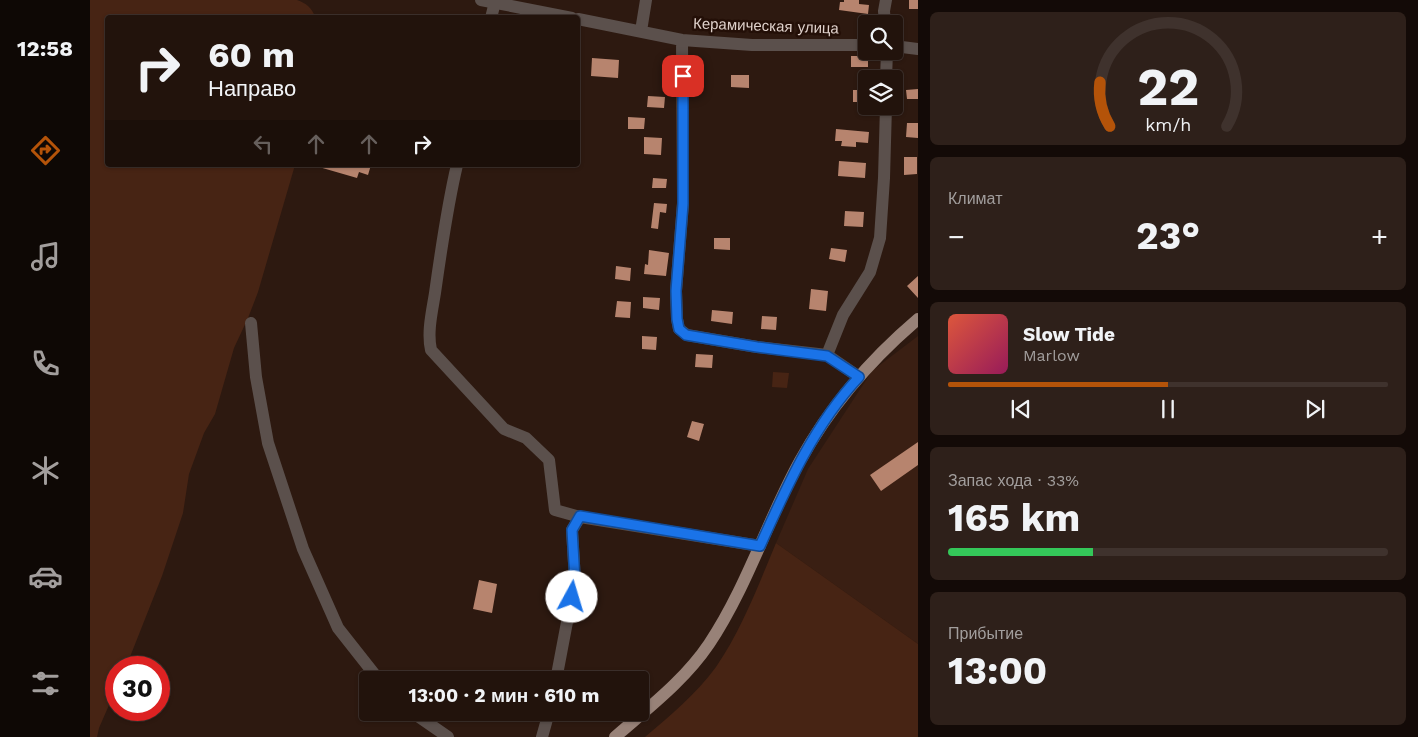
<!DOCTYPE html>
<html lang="ru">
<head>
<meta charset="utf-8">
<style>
  :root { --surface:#22130c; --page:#2e201a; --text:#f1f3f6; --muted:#a29e9d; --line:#3f322d; --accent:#b45309 }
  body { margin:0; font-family:"Work Sans",sans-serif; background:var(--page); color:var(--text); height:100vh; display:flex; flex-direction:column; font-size:19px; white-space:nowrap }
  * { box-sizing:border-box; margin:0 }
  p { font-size:16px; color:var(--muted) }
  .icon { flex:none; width:28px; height:28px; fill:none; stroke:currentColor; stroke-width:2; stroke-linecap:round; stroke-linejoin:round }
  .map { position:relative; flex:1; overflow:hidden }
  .drawer { display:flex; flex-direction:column; gap:12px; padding:12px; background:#130a07; width:500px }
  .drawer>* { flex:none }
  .banner { position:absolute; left:15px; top:15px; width:475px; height:152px; border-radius:5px; box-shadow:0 1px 4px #0004,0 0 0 1px var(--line); background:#22130c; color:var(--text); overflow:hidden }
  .fabs { position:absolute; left:768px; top:15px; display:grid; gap:10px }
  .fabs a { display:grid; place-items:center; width:45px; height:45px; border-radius:5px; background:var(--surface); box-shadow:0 1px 4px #0004,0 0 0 1px var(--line); font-size:25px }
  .speed { position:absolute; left:15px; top:656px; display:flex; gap:10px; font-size:25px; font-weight:700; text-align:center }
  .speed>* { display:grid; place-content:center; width:65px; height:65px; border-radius:50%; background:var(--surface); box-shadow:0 1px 4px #0004,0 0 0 1px var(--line); line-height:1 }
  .speed .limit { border:8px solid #d22; background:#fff; color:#111 }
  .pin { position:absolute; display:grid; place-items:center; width:42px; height:42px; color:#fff; margin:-21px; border-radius:10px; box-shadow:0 2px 8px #0006 }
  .me { position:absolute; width:55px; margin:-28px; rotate:6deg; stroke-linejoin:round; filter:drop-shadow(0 0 4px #0008) }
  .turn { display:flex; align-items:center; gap:18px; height:105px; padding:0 20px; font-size:22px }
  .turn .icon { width:65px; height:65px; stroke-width:2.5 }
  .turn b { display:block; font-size:35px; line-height:42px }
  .lanes { display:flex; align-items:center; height:48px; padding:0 20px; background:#0003; justify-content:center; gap:25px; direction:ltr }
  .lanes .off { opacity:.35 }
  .big { font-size:38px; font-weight:700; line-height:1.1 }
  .drawer .widget { flex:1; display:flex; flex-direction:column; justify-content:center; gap:8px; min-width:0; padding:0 18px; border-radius:8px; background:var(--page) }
  .drawer .dial { align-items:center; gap:0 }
  .dial svg { height:130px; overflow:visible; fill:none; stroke:var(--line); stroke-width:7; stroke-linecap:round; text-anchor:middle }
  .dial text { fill:var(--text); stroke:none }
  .song { display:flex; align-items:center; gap:15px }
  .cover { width:60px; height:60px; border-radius:8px; background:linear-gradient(135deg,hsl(10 70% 55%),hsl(330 70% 35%)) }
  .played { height:5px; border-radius:2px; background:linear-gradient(90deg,var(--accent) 50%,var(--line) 50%) }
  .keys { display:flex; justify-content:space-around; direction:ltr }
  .heat { display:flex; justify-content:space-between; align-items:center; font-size:28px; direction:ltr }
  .charge { height:8px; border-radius:4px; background:linear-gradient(90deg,#34c759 33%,var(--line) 0) }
  .trip { position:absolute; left:269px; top:671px; width:290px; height:50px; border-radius:5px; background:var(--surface); box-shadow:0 1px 4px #0004,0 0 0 1px var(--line); font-weight:700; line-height:50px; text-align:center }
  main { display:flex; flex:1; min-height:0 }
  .dock { display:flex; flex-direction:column; width:90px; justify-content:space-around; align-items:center; background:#0e0805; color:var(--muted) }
  .dock .icon { width:35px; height:35px }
  .dock .on { color:var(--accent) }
  .dock b { font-size:22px; color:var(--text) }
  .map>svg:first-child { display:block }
  .built { fill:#3a1f13 }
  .green { fill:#472414 }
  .building { fill:#b7846e }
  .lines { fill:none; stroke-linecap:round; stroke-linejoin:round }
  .minor { stroke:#5b504c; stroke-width:12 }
  .major { stroke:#988278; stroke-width:12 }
  .route-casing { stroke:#114b97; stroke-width:12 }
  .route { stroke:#1a73e8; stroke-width:9 }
  .labels { text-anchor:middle; stroke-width:5; stroke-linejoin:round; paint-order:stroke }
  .street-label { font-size:15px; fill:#dfd1cb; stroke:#230f07 }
</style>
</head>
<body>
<main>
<nav class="dock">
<b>12:58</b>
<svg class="icon on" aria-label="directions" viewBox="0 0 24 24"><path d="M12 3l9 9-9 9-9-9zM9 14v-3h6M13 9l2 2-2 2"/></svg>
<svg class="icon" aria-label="music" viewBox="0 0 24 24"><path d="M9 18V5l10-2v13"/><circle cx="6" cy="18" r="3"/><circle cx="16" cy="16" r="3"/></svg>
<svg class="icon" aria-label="phone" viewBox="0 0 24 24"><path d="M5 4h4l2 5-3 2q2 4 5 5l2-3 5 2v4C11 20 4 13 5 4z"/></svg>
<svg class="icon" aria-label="climate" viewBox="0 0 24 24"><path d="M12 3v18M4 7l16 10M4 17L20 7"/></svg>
<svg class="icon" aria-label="car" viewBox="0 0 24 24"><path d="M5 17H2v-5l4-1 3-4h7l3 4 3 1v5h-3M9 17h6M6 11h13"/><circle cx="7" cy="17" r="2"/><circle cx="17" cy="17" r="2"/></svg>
<svg class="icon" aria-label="filters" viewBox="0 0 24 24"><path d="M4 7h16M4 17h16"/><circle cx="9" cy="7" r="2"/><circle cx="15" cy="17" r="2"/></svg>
</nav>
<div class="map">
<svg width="828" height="737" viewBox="0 0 828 737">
  <rect width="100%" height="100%" fill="#2d1910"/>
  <path class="built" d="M828 336V644L686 543 718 469 782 371Z"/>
  <path class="green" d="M0 0H207C216 3 222 8 225 17L18 18V165H205L168 292 158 318 144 348 125 414 114 433 99 474 93 513 72 576 36 667 26 668V689L9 728 7 737H0Z
    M683 372 699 373 697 388 682 387Z
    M686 543 828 644V737H555C580 716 606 694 626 667 652 629 668 586 686 543Z"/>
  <path class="building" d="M754 0H769V4L779 5 778 14 749 10 750 2H754Z
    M819 0H828V9H819Z
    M761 56H778V67H761Z
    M502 58 529 60 528 78 501 76Z
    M641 75H659V88L641 87Z
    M828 89V99H817L816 90Z
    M763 90H776V102H763Z
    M558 96 575 97 574 108 557 107Z
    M538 117 555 118 554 129H538Z
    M817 123H828V138L816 137Z
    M746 129 779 132 778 143 766 142V147L751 146 752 141H745Z
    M554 137 572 138 571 155 554 154Z
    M814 157H827V174L814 175Z
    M749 161 776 163 775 178 748 176Z
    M229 165H281L278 175 269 172 267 178 229 167Z
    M563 178 577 179 576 188H562Z
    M564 203 577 204 576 213 570 212 568 229 561 228Z
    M755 211 774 212 773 227 754 226Z
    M624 238H640V250L624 249Z
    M741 248 757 250 755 262 739 259Z
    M559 250 579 253 576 276 554 274 555 264 558 265Z
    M526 266 541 268 540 281 525 279Z
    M828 276V298L817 286Z
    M721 289 738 291 736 311 719 309Z
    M553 297 570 298 569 310 553 308Z
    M527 301 541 302 540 318 525 317Z
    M622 310 643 312 642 324 621 321Z
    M672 316 687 317 686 330 671 329Z
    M552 336 567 337 566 350 552 349Z
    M606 354 623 355 622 368 605 367Z
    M602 421 614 424 609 441 597 437Z
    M828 442V465L791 491 780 475Z
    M389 580 407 584 402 613 383 609Z"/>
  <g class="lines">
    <path class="minor" d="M391 0 482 18
      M401 18 405 2
      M488 19 592 40 662 45H776
      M795 24 794 11 796 0
      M551 31 556 0
      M592 40 593 203 586 291 587 319 589 329 597 335 667 347 737 355 769 377
      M804 46 828 49
      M796 79 797 51
      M367 165C357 207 351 250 345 293 342 312 337 332 341 350L414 429 436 438 459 460 465 510 490 517 670 546
      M161 323 166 377 178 443 213 549 248 628 289 680
      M737 355 753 315 780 272 790 238 794 178 796 106
      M466 680 485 580 482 530 490 517
      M322 712 358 737
      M452 737 459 712"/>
    <path class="major" d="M525 737C558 708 594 681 619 644 657 587 677 521 710 461 740 406 781 359 828 319"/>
  </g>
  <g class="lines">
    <defs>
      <path id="route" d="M482 597 485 580 482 530 490 516 670 546C697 486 724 425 769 377L737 356 667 347 596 335 589 329 587 319 586 291 593 204V76"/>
    </defs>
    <use href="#route" class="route-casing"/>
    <use href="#route" class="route"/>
  </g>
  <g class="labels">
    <g class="street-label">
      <text transform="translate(676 26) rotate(2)" y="5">Керамическая улица</text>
    </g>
  </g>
</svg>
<div class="fabs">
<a><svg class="icon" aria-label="search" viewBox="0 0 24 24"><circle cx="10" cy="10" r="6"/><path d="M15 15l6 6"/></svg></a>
<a><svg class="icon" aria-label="layers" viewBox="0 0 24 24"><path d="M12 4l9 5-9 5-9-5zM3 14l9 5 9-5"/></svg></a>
</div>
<div class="speed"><div class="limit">30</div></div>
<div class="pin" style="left:593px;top:76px;background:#d93025"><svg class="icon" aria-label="arrive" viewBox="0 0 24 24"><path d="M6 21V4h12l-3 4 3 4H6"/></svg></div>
<svg class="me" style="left:482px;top:597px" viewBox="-20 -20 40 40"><circle r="19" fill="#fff"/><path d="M0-13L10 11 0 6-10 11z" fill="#1a73e8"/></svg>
<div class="trip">13:00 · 2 мин · 610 m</div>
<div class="banner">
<div class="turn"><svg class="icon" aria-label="right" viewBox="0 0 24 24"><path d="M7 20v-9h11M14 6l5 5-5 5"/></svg><div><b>60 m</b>Направо</div></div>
<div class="lanes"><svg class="icon off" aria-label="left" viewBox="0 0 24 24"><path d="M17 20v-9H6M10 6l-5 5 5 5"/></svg><svg class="icon off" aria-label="ahead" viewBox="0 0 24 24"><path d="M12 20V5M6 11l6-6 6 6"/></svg><svg class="icon off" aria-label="ahead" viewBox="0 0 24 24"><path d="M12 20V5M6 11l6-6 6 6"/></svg><svg class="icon" aria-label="right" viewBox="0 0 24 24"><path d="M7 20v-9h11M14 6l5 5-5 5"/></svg></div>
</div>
</div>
<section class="drawer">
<div class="widget dial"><svg viewBox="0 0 100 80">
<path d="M14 69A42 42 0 1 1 86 69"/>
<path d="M14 69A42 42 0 0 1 8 42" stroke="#b45309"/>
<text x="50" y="56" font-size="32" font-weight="700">22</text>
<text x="50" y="72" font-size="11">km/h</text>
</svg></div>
<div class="widget"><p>Климат</p>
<div class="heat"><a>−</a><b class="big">23°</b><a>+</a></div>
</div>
<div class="widget">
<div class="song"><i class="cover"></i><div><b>Slow Tide</b><p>Marlow</p></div></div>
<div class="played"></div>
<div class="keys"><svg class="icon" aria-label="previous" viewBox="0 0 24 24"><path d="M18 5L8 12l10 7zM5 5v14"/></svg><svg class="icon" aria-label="pause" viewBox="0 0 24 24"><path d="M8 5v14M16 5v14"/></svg><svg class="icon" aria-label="next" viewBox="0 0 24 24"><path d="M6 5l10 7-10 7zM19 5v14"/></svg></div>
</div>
<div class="widget"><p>Запас хода · 33%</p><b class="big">165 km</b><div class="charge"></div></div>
<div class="widget"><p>Прибытие</p><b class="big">13:00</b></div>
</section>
</main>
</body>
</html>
